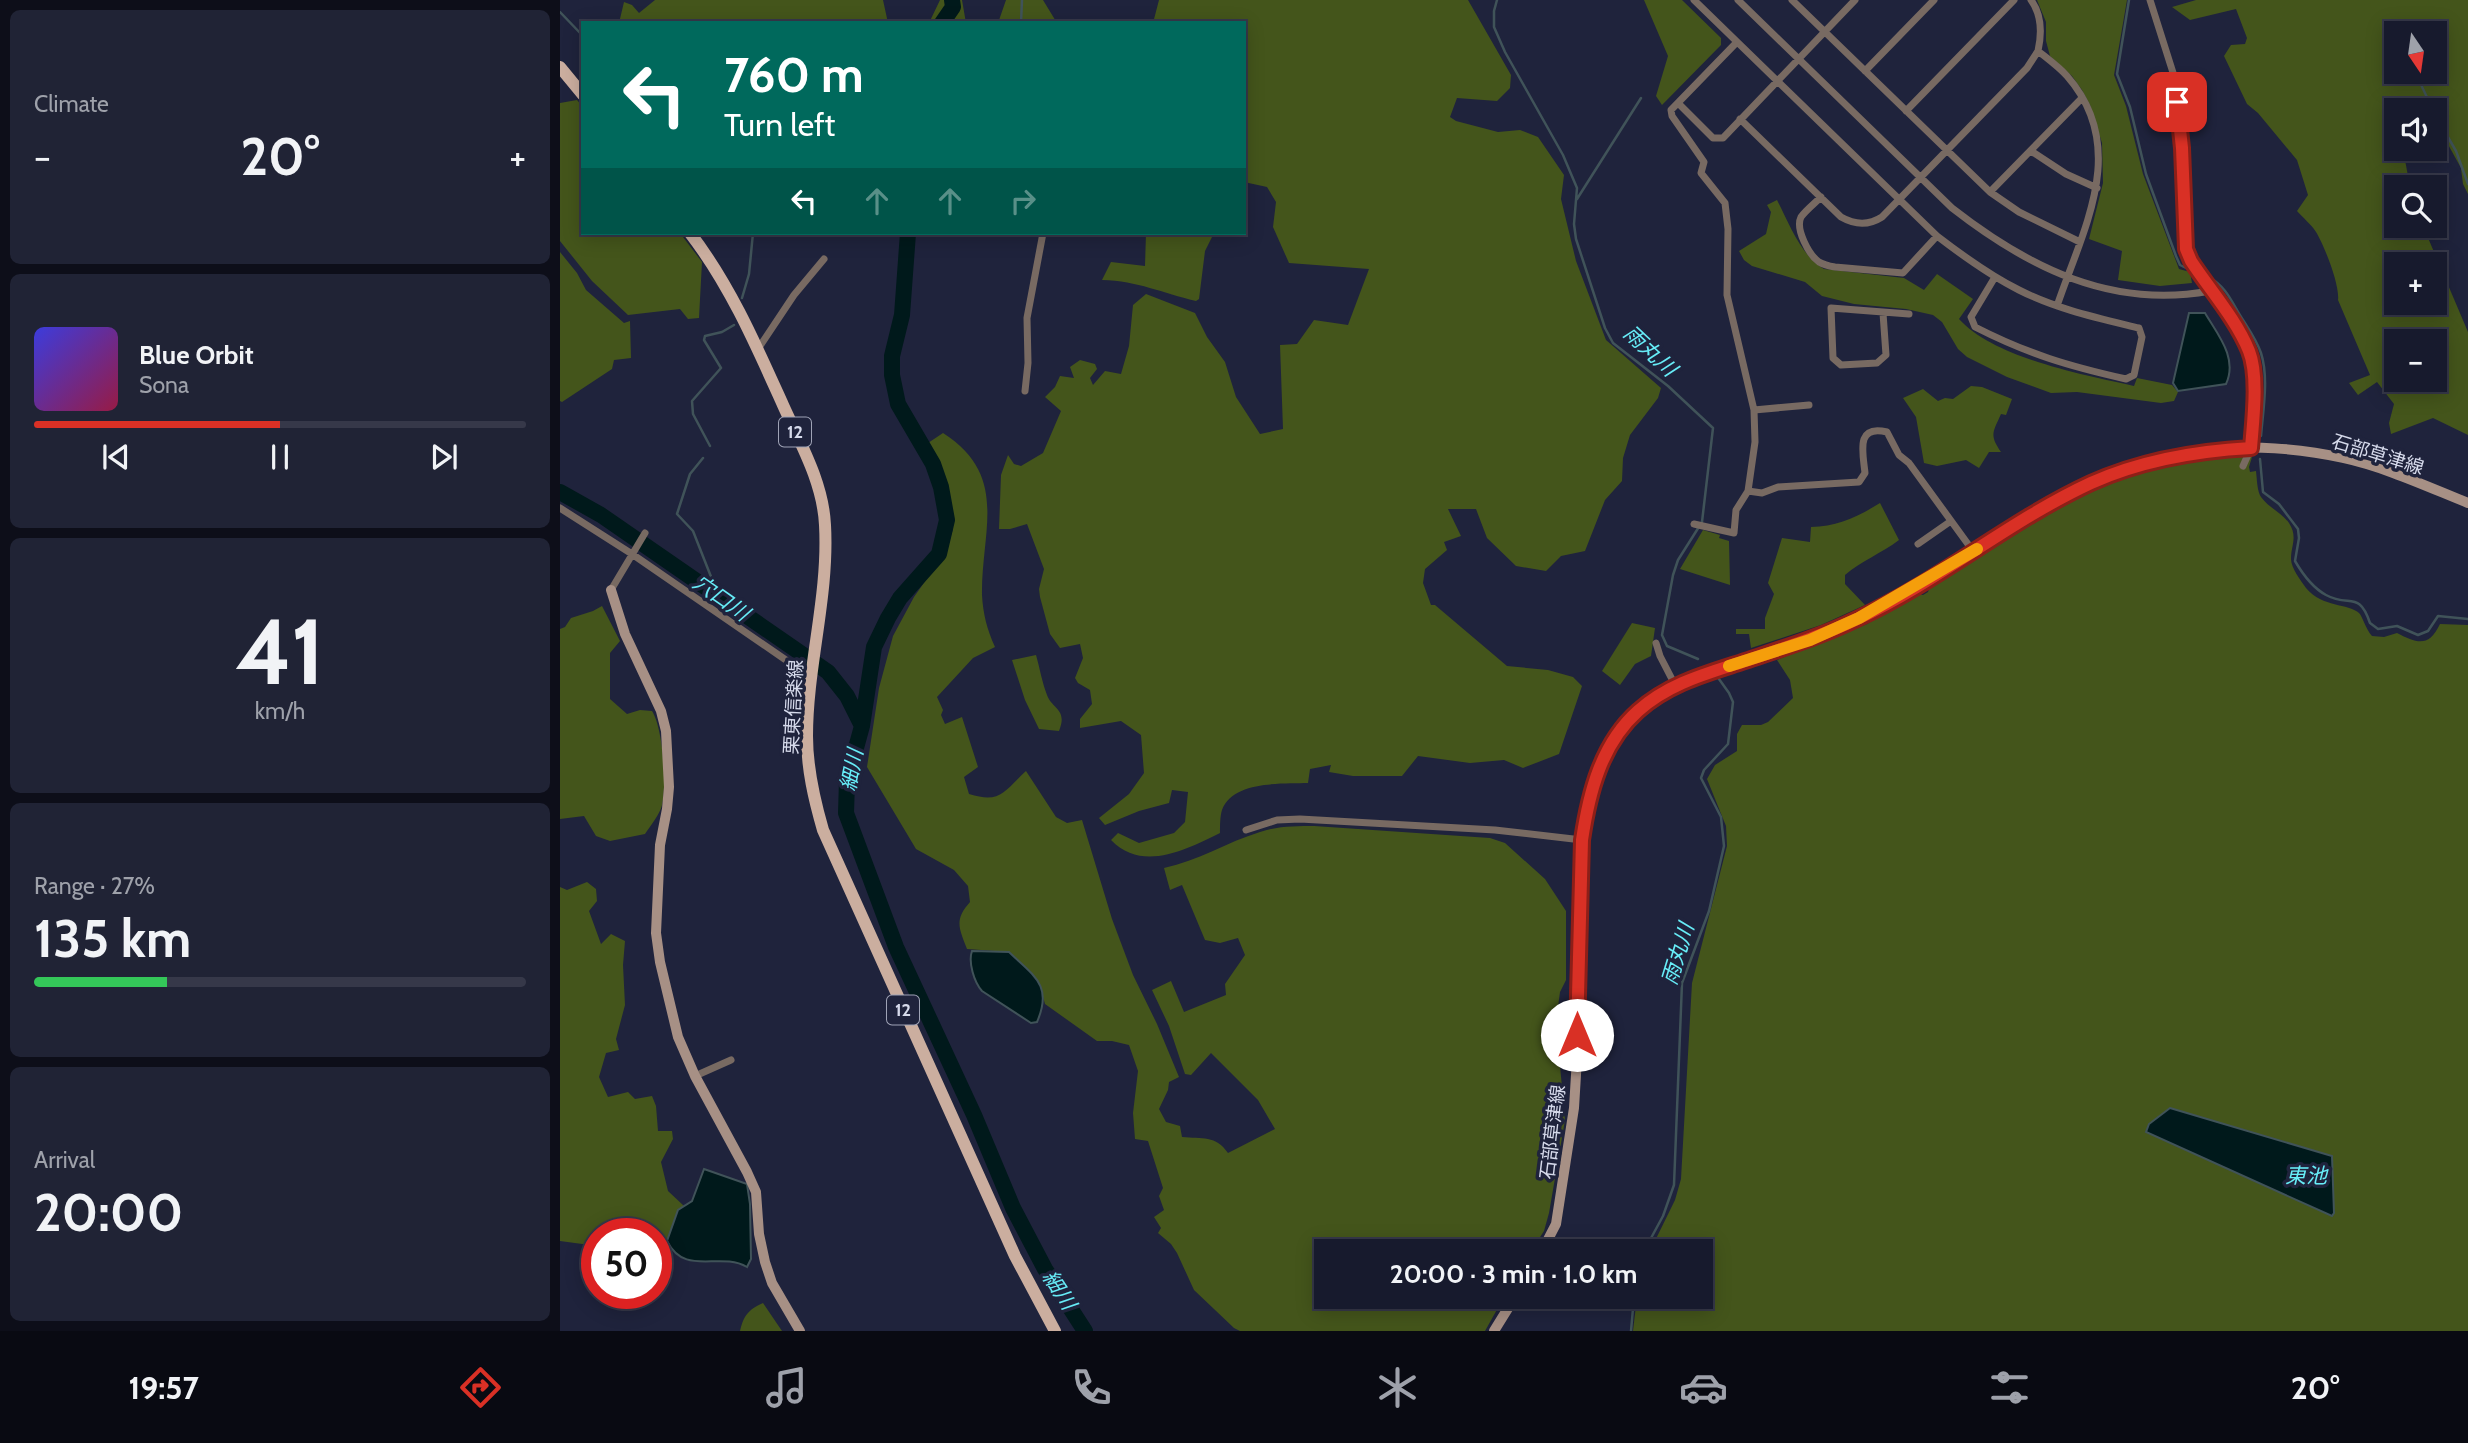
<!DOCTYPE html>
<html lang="en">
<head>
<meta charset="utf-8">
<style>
  :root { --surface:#171a2d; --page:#202335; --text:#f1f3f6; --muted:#9ea1aa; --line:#363849; --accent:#d93025 }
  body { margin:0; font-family:Cabin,"Noto Sans JP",sans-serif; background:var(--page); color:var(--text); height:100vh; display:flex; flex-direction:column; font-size:26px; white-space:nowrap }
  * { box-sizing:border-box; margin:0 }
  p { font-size:23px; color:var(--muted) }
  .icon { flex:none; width:38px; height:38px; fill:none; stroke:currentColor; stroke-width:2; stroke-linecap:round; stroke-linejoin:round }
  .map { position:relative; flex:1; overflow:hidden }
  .details { display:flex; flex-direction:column; gap:10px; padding:10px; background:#0d0e19; width:560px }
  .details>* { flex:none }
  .top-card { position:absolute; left:21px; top:21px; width:665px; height:214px; border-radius:0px; box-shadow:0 4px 18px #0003,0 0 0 2px var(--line); background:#00695c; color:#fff; overflow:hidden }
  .needle { width:46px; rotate:167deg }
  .buttons { position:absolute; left:1824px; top:21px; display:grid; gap:14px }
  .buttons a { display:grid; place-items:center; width:63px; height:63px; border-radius:0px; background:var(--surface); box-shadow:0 4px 18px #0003,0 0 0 2px var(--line); font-size:35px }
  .speed { position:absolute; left:21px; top:1218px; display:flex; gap:14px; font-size:35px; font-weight:700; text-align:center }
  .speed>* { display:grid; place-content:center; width:91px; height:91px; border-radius:50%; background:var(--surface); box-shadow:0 4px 18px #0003,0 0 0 2px var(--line); line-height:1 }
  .speed .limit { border:10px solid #d22; background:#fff; color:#111 }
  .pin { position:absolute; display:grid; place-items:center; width:60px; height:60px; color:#fff; margin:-30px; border-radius:14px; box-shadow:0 4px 10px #0006 }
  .me { position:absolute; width:77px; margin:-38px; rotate:0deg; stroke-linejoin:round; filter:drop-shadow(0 0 5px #0008) }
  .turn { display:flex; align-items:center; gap:24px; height:147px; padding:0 28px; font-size:32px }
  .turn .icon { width:91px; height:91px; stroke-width:2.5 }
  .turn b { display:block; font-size:49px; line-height:60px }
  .lanes { display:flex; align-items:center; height:66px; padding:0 28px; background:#0003; justify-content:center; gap:35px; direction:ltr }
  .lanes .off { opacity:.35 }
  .big { font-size:52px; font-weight:700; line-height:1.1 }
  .details .tile { flex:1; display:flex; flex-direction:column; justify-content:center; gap:10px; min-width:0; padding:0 24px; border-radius:10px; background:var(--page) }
  .details .dial { align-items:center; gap:0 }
  .dial b { font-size:91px; line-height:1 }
  .song { display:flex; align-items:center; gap:21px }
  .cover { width:84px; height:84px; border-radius:10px; background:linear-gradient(135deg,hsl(240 70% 55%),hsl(340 70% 35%)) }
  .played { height:7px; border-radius:4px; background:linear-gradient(90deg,var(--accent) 50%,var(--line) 50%) }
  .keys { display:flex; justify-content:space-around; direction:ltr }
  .heat { display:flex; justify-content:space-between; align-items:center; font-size:38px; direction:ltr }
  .charge { height:10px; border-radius:5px; background:linear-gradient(90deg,#34c759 27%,var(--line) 0) }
  .trip { position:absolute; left:754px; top:1239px; width:399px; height:70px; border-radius:0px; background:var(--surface); box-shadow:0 4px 18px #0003,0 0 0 2px var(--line); font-weight:700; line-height:70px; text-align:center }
  .tab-bar { display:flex; height:112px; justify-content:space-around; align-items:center; background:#090a12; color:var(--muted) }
  .tab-bar .icon { width:49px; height:49px }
  .tab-bar .active { color:var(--accent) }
  .tab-bar b { font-size:32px; color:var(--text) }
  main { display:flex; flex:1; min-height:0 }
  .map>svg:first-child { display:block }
  .green { fill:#44551b; fill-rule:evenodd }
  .water { fill:#00191b; stroke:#405359; stroke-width:2 }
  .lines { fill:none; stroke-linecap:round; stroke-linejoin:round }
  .stream { stroke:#405359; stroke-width:2.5 }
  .river { stroke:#00191b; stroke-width:16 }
  .street { stroke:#786a62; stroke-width:7 }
  .secondary { stroke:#a79085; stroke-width:10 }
  .primary { stroke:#cbae9f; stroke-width:12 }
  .route-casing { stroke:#8d1f18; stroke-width:18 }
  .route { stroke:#d93025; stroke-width:12 }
  .slow { stroke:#f59e0b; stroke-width:12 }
  .labels { text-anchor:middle; stroke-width:7; stroke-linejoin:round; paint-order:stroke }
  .shield { fill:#1f233c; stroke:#9fa3b6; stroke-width:2 }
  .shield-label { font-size:18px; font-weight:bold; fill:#d6daeb }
  .street-label { font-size:19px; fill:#d6daeb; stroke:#1f233c }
  .water-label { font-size:21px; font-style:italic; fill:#67edf8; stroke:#1f233c }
</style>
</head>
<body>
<main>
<section class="details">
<div class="tile"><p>Climate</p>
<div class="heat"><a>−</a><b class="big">20°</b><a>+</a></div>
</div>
<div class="tile">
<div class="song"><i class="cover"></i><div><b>Blue Orbit</b><p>Sona</p></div></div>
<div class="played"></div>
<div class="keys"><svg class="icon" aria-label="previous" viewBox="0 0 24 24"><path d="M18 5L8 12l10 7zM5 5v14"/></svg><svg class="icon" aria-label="pause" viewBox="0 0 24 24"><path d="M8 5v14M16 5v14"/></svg><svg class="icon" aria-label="next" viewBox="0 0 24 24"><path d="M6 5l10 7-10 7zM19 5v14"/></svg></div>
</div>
<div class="tile dial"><b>41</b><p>km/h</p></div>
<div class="tile"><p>Range · 27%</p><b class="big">135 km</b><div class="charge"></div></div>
<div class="tile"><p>Arrival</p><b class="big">20:00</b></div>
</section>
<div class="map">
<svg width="1908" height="1331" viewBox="0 0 1908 1331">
  <rect width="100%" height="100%" fill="#1f233c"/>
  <path class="green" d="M95 0H323L328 23H59L64 2 72 5 79 13Z
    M380 0H402L406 23H369Z
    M446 0H483L497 23H438Z
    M599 0H908L951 75 950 88 937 101 897 98 890 117 896 121 938 132 960 130 978 137 1004 175 1001 199 1016 261 1046 340 1101 388 1098 398 1070 435 1063 458 1062 481 1045 500 1025 551 1001 556 986 571 956 566 927 538 916 509H888L901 536 884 542 887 550 865 569 863 583 871 605H875L947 666 988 670 1013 677 1022 686 999 754 963 768 944 760 910 763 858 756 842 776H793L769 772 771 765 750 769 748 783C723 784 673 780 662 810 660 816 660 826 660 833 627 849 583 873 551 840L558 833 579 843 614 833 625 822 628 792 612 790 609 803 579 811 545 825 539 818 569 794 584 773 581 735 561 721 520 728V719L532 704 530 690 518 683 515 678 523 658 520 644 500 648 490 634 480 597 479 589 484 569 467 524 450 529H439L441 475 448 455 454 464 461 466 483 453 501 411 485 397 495 387 500 376 514 378 510 367 520 360 535 364 537 369 530 378 533 385 545 371 561 374 569 346 573 305 586 294 635 313 647 337 665 362 676 397 700 434 723 429 720 345 737 344 754 320 788 325 809 269 729 263 713 227 716 202 707 187 684 182V23H593Z
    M1084 0H1122L1161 38V45L1102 105 1096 96 1108 56Z
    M1477 0H1567L1554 75 1566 106 1583 174 1619 269 1630 272 1632 283 1600 286 1558 280 1562 251 1529 239 1543 183 1542 143 1530 105 1522 90 1512 76 1490 56 1486 41V22Z
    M1636 0H1908V194L1903 184 1901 168 1874 119V110H1836V149H1843L1850 187H1836V226H1863L1908 332V435L1873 418 1831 434 1829 423 1834 404 1817 382 1798 395 1789 383 1810 375 1778 300C1780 285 1764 245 1756 232 1751 224 1743 218 1737 211L1748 195 1737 160 1698 113 1687 104 1664 56 1671 45 1685 44 1687 38 1676 9 1630 20 1612 7ZM1836 33H1874V72H1836ZM1836 264H1874V303H1836ZM1836 341H1874V380H1836Z
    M17 100 23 107V233H120L142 262 139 318 128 319 120 309 68 315 32 281 0 241V103Z
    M1217 200C1229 223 1241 256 1264 269L1344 278 1364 290 1377 274 1413 299 1399 319C1434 358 1524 375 1574 386L1577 378 1612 385 1618 392 1614 401 1601 403 1517 392 1491 393 1447 377 1407 357 1398 349 1382 322 1373 315 1346 309 1294 304 1262 296 1245 282 1192 266 1184 260 1179 251 1206 234 1211 212 1207 205Z
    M586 233H654L645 251 639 299 636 301C602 293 578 281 542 280L551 262 585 266Z
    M0 252 17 273 26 290 64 323 70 321 71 358 54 360 52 369 2 402 0 401Z
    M1411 386 1422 387 1452 399 1446 415 1441 414C1433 432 1429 435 1441 452H1429L1419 468 1406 460 1377 466 1364 463 1356 417 1343 398 1363 389 1378 401 1385 398 1393 399Z
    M383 433C450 476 421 531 422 595 423 614 427 629 435 647L413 658 377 697 383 710 381 715 385 724 402 717 418 767 404 777 409 794C441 804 444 791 466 771L496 817 507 823 522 820 552 919 573 975 597 1024 619 1077 609 1082 608 1090 599 1109 606 1122 620 1126 622 1137C642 1139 656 1135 668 1153L715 1129 698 1100 651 1053 631 1075 625 1074 609 1026 592 990 611 981 624 1012 666 995 665 984 685 955 678 938 660 943 645 940 622 885 610 890 604 868C638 861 667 842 700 832 717 826 737 826 754 826L930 838 945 843 985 879 1006 911V980L1000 992 996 1022 1005 1120 989 1213 984 1231 971 1251H766V1297H944L925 1331H680L674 1328 634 1290 617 1253 611 1244 598 1233 601 1228 594 1217 604 1210 599 1196 603 1188 588 1141 575 1139 573 1113 578 1071 569 1045 552 1041H537L485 1004 479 982 449 952 407 949C399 928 394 920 410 902L408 886 394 870 356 849 307 767 319 688 333 636 354 597 387 550 393 529 392 515 382 475 368 443Z
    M1674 457H1692L1689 467 1690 472 1696 471C1697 479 1697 491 1701 497 1708 507 1722 513 1729 523 1738 537 1731 545 1731 559 1731 568 1741 581 1746 588 1763 608 1788 603 1799 613 1803 617 1805 628 1812 636L1824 637 1837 633C1858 644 1869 647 1880 624L1908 625V1331H1073L1077 1297H1141V1251H1090L1115 1200 1121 1179 1132 983 1167 846 1166 826 1147 779 1155 765 1177 751V734L1182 725H1201L1208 722 1233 698 1230 680 1217 660 1307 624 1358 594 1363 595 1368 592 1370 586C1436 545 1503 496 1578 472 1609 462 1641 460 1674 457Z
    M1320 503 1339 540C1322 553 1301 561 1285 575V584L1305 605 1261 625 1191 648 1189 634H1176V629H1205V618L1214 594 1208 583 1222 538 1250 542 1251 527C1277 527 1299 516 1320 503Z
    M1143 530 1160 535 1159 538 1169 541 1170 585 1120 569Z
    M42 606 60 641 50 653V699L67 714 80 710 92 711C103 728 107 784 102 805 100 814 91 825 85 834L50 841 36 836 24 816 0 819V629L5 627 11 618 33 611Z
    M1072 623 1095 628 1091 656 1075 664 1060 685 1042 671Z
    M476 655C480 669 482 682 487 695 492 709 508 709 499 731L479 729 465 700 452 660Z
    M27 882 36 889 37 901 29 911 41 944 51 934 65 941 63 965 65 1005 56 1039 59 1050 46 1053 39 1077 48 1097 68 1092 75 1099 92 1096 96 1106 98 1131H112L113 1139 101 1162 108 1191 124 1206 118 1210 96 1276V1234H37V1246L0 1241V887L7 890Z
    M203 1303 222 1331H180C184 1315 188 1310 203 1303Z"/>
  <path class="water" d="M1629 313H1645C1658 335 1678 358 1666 384L1618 391 1613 383Z
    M412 951 449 952C474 976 493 985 477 1022L471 1023 422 991C414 982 408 962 412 951Z
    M1610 1108 1772 1156 1774 1213 1772 1216 1586 1132 1589 1124Z
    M144 1169 187 1184 190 1204 191 1259 187 1267C159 1251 125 1277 107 1241L118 1210 132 1201Z"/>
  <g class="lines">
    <path class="stream" d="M937 0 934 11V27L945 52 1003 155 1017 188 1014 224 1016 239 1045 328 1053 343 1108 386 1153 428 1142 522 1118 560 1113 575 1102 635 1107 646 1138 659
      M1569 0 1557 74 1570 107 1586 174 1616 256 1620 265 1632 271
      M0 12 23 36
      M461 23 462 0
      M1855 72 1873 110
      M1874 113 1896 151 1908 184
      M1017 199 1081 98
      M1649 277C1663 285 1669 296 1677 310 1685 324 1696 338 1701 353 1709 378 1703 410 1701 436
      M182 298 189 274 193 233
      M150 446 133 414 132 401 161 368 144 340 145 336 162 332 174 325
      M143 458 130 474 117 514 133 531 159 597
      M1700 459 1703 492 1719 504 1738 529 1739 538 1735 561C1742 573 1753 588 1766 595 1790 608 1799 590 1810 623L1818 629 1837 626 1858 635 1868 631 1878 616 1908 619
      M1084 1251 1103 1216 1114 1185 1122 983 1149 911 1164 846 1161 817 1141 778 1144 770 1168 744 1173 702 1169 693 1159 679
      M1071 1331 1074 1297"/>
    <path class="river" d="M382 23 393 7 392 0
      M348 233 342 315 332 356V375L338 404 373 464 381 487 387 520 379 554 340 598 328 618 314 647 302 726 287 781 286 813 336 947 414 1115 453 1208 485 1269 525 1331
      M0 492 41 515 268 672 287 696 302 726"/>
    <path class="street" d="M1134 0 1377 236C1403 256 1429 275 1459 290 1496 309 1538 318 1579 328L1582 337 1574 375 1566 379C1508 366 1468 354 1415 327L1411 317 1435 277
      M1178 0 1392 208C1469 268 1551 309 1650 291
      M1232 0 1430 192 1459 212 1520 242
      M1471 0C1482 15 1482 33 1478 51 1488 59 1499 67 1507 76 1570 148 1523 229 1497 306
      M1590 0 1615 79 1622 147 1626 249 1631 261 1680 334 1690 353 1693 371 1691 440V448L1683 466
      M1305 71 1374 0
      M1118 103 1153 138H1163L1295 0
      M1346 111 1454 0
      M1180 119 1281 217C1295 225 1308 226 1322 217L1467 68 1478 51
      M1471 151 1506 174 1537 188
      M1430 192 1522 98
      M1261 197C1255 203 1246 210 1241 217 1235 229 1249 255 1259 262 1264 265 1269 266 1275 267L1343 273 1377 236
      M1323 313 1326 355 1317 363 1281 365 1273 358 1271 308 1349 314
      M198 349 234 295 264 259
      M465 391 468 363 467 318 483 233
      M1194 410 1249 405
      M1188 491 1202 493 1218 487 1299 482 1305 473C1303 453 1295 424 1327 432L1339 455 1349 463 1413 551
      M0 508 72 554 236 667 250 683
      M1134 524 1174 533 1176 510 1188 491 1195 442 1194 410 1167 295 1168 229 1165 203 1141 173 1144 162 1112 116 1111 110 1177 42
      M1358 544 1391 521
      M51 590 85 533
      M1096 643 1100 656 1115 685
      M686 830 717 820 740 819 935 830 1022 840
      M135 1076 171 1060"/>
    <path class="secondary" d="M51 590 65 634 101 711 106 731 109 787 107 809 100 845 96 933 100 962 118 1037 135 1076 187 1172 196 1192 199 1234 205 1262 212 1283 240 1331
      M982 1251 996 1224 1014 1108 1017 1058 1022 840C1029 793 1041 744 1077 711 1109 683 1148 673 1187 660 1224 648 1260 636 1296 620 1314 612 1330 601 1347 591 1446 535 1529 466 1646 450 1690 445 1740 448 1783 458 1825 467 1868 487 1908 503
      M934 1331 955 1297"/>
    <path class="primary" d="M0 67 23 95
      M130 233C170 285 196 345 223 405 240 443 263 482 265 525 269 596 247 666 247 736 247 769 254 799 263 830L455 1256 495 1331"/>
  </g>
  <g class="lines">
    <defs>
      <path id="route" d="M1017 1035 1022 840C1029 793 1041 744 1078 711 1108 684 1145 674 1182 662 1221 649 1260 637 1297 619 1379 581 1449 521 1531 483 1582 460 1635 451 1691 448 1693 422 1699 376 1689 351 1676 319 1650 290 1631 261L1626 249 1622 148 1617 102"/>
    </defs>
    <use href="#route" class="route-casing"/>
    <use href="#route" class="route"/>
    <path class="slow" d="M1169 666 1250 640 1299 618 1417 549"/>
  </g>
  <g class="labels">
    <g class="shield">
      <rect x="219" y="417.5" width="32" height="29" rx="5"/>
      <rect x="327" y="995.5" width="32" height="29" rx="5"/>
    </g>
    <g class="shield-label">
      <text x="235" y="438">12</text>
      <text x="343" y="1016">12</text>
    </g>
    <g class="street-label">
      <text transform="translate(1818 454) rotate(17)" y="7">石部草津線</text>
      <text transform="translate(233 707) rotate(-87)" y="7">栗東信楽線</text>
      <text transform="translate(992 1132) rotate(-83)" y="7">石部草津線</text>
    </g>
    <g class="water-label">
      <text transform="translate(1090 351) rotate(43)" y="7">雨丸川</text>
      <text transform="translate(161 598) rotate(35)" y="7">穴口川</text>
      <text transform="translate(292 770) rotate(-79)" y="7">細川</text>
      <text transform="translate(1118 954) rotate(-73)" y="7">雨丸川</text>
      <text x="1746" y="1183">東池</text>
      <text transform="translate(499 1290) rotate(57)" y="7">細川</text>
    </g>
  </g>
</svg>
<div class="buttons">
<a><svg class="needle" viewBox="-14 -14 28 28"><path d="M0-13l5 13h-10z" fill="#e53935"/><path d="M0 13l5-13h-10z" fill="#9ea1aa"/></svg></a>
<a><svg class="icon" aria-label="sound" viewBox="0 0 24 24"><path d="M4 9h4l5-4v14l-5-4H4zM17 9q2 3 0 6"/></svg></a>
<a><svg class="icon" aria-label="search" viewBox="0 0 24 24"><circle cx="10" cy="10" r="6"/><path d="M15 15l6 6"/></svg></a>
<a>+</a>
<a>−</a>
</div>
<div class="speed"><div class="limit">50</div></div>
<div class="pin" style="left:1617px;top:102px;background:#d93025"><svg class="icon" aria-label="arrive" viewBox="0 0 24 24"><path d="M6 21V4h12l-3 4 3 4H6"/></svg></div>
<svg class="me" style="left:1017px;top:1035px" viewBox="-20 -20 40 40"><circle r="19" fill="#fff"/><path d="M0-13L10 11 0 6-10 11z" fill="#d93025"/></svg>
<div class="trip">20:00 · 3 min · 1.0 km</div>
<div class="top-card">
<div class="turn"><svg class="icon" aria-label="left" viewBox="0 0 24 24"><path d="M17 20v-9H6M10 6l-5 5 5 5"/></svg><div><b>760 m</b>Turn left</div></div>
<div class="lanes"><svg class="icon" aria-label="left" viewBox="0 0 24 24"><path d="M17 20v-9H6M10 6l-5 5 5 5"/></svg><svg class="icon off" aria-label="ahead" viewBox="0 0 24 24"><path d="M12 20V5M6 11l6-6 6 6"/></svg><svg class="icon off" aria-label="ahead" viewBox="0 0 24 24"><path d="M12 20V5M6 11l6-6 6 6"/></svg><svg class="icon off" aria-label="right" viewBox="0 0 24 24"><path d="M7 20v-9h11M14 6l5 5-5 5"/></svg></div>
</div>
</div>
</main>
<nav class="tab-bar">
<b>19:57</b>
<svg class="icon active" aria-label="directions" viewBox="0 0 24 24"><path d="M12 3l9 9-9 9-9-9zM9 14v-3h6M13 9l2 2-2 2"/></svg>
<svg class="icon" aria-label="music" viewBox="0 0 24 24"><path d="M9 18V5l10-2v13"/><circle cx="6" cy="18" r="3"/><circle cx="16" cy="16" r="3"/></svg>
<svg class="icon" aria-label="phone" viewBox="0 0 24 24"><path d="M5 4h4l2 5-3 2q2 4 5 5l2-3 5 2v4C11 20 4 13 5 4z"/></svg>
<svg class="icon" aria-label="climate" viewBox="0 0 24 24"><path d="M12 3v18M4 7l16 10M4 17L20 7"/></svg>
<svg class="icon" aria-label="car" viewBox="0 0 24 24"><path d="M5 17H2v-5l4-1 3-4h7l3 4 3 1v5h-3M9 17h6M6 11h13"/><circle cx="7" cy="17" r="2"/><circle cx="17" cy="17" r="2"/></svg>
<svg class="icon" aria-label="filters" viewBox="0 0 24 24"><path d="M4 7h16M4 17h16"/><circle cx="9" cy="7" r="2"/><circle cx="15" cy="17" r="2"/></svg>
<b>20°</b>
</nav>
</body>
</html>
